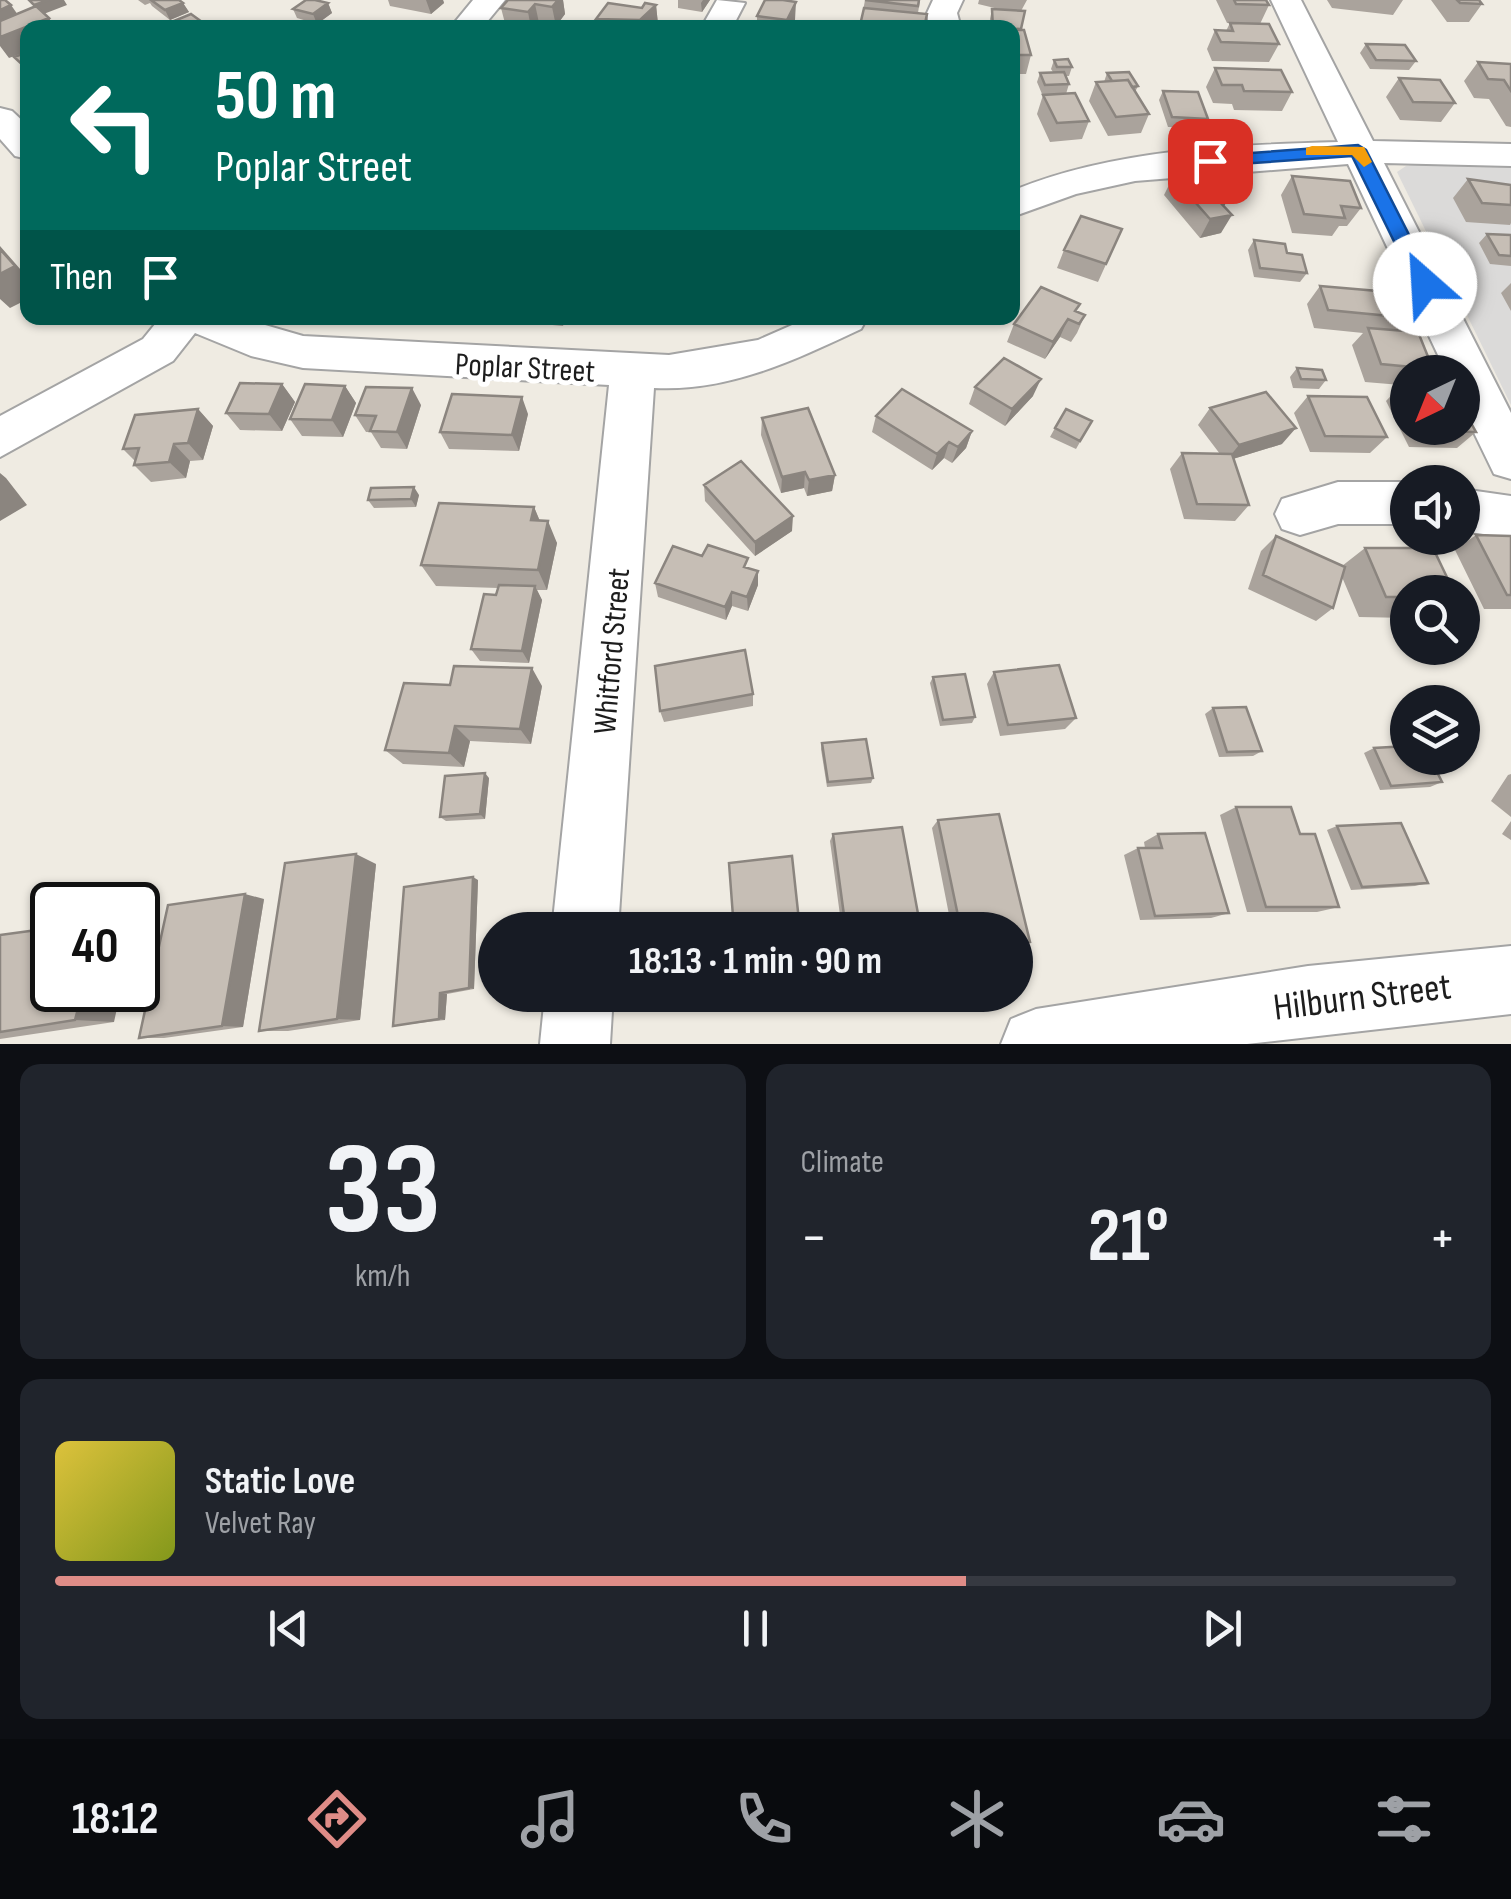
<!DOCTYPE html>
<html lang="en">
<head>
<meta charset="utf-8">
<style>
  :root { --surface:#171b24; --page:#20242c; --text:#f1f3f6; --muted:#9ea1a6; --line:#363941; --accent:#df8c87 }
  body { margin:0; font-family:"Sofia Sans Condensed",sans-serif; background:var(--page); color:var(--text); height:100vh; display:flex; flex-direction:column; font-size:38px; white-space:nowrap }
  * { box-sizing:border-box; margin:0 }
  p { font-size:32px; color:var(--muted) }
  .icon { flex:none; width:55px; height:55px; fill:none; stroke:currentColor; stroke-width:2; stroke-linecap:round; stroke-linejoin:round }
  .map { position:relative; height:1044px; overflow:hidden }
  .drawer { display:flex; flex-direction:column; gap:20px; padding:20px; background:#0d0f14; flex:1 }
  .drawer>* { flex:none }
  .hud { position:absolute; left:20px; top:20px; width:1000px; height:305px; border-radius:20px; box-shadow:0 2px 8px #0004; background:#00695c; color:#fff; overflow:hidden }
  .needle { width:65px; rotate:223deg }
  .controls { position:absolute; left:1390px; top:355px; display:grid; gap:20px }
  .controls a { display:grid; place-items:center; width:90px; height:90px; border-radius:50%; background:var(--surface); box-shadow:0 2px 8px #0004; font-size:50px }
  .speed { position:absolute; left:30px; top:882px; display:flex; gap:20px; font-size:50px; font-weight:700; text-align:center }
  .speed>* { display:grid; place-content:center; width:130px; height:130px; border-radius:50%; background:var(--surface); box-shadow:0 2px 8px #0004; line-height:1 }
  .speed .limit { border:5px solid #111; border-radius:15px; background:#fff; color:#111 }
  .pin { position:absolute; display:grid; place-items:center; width:85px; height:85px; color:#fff; margin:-42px; border-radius:20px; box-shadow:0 5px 15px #0006 }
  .me { position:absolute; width:110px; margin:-55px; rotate:334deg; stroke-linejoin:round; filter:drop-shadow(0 0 8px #0008) }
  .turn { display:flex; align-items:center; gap:35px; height:210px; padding:0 30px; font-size:45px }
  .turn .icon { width:130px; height:130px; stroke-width:2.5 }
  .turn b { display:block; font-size:70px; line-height:85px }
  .then { display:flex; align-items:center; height:95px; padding:0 30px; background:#0003; gap:20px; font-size:38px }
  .big { font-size:75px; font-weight:700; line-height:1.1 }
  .drawer .tile { flex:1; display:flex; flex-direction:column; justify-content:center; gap:15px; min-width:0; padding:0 35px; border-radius:20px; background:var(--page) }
  .drawer .dial { align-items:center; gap:0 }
  .dial b { font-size:130px; line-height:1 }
  .song { display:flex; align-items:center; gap:30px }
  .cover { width:120px; height:120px; border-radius:15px; background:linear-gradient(135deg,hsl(50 70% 55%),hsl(70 70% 35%)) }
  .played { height:10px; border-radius:5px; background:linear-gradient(90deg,var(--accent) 65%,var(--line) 65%) }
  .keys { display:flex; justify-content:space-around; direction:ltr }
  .heat { display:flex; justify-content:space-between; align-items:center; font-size:55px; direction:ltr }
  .drawer .tiles { flex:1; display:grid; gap:20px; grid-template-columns:1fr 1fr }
  .tile:last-child { grid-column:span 2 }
  .trip { position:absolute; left:478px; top:912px; width:555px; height:100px; border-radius:50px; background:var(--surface); box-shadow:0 2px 8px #0004; font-weight:700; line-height:100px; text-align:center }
  .dock { display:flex; height:160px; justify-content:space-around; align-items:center; background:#090b0e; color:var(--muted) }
  .dock .icon { width:70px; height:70px }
  .dock .selected { color:var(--accent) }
  .dock b { font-size:45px; color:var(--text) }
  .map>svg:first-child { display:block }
  .residential { fill:#dbdad9 }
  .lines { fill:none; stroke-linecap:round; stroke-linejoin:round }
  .minor-casing { stroke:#a4a4a4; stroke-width:4 }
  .minor { fill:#fff; fill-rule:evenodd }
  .wall { fill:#aaa39c }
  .shaded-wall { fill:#8b857f }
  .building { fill:#c6beb5; stroke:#8b857f; stroke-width:2.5 }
  .route { fill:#1a73e8; stroke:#114b97; stroke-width:2.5 }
  .slow { fill:#f59e0b }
  .labels { text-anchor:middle; stroke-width:10; stroke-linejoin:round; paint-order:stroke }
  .street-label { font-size:32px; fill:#1d1d1d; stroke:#fff }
  .near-street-label { font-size:38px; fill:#1d1d1d; stroke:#fff }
</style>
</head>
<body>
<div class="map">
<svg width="1511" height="1044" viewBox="0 0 1511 1044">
  <rect width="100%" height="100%" fill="#efebe2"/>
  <path class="residential" d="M1440 162 1511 165V405L1397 172 1406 166Z"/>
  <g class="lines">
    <defs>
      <path id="minor" d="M473 0H505L482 28H450Z
        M717 0 745 3 732 28H701Z
        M933 0H963L957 13 961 28H929L927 13Z
        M1271 0H1301L1373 141 1511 144V166L1384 163 1511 413V479L1494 474 1462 408V372H1446L1348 164 1135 181 1076 194 1012 217V191C1113 149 1230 145 1338 142Z
        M0 108 12 111 28 126V159L15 156 0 139Z
        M160 318H241L303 336 669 355 758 340 808 318H867L861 329C795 360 729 392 654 388L618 930H552L609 385 303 368 251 356 195 333 173 361 0 457V416L143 339Z
        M1338 482H1408V524H1338L1300 535 1282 529 1275 514 1282 499Z
        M1462 489 1511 496V538L1462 531Z
        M1511 946V1014L1247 1044H1001L1011 1019 1036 1009 1308 966Z
        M545 995H613L610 1044H540Z"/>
    </defs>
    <use href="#minor" class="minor-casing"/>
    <use href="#minor" class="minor"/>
  </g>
  <path class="wall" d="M138 0H179L183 3 189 12 170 20 152 6 150 3 145 5Z
    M388 0H443L444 3 431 14 390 6Z
    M563 0 565 14 556 26 539 23 535 28 506 27 501 8Z
    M678 0H710L702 12 678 8Z
    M865 0H920L918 13 924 28H860Z
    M979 0H1027L1021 11 1020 30 1031 55 1026 74H1012V28H991L990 19 992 9 1003 10 978 4Z
    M1216 0H1266L1269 5 1260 24 1227 23Z
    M1327 0H1403L1393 15 1332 8Z
    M1431 0H1479L1482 4 1469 22H1447Z
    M328 3 332 13 317 24 297 18 293 9Z
    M656 5 658 24 654 28H597L596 19Z
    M757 16 795 20 792 28H750L757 27Z
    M1230 23 1279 44 1269 62 1212 61 1207 49 1215 30 1226 31Z
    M1366 44 1416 61 1409 70 1370 69 1360 53Z
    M1054 60 1072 67 1069 76H1066L1069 84 1066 94 1089 121 1082 139 1050 142 1037 114 1043 95 1065 94H1042L1037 82 1040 73 1053 72 1051 69Z
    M1478 62 1511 64V127L1506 126 1489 99 1474 98 1464 81Z
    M1215 68 1292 92 1282 111 1234 110 1232 104 1213 103 1206 87Z
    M1107 73 1138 86 1135 92 1149 114 1141 133 1108 136 1089 101 1096 82H1104Z
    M1399 78 1455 103 1441 122 1400 120 1386 97Z
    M1163 91 1208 119 1203 128 1168 127 1159 100Z
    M1292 176 1361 208 1347 226H1339L1332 236 1292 233 1281 195Z
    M1173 177 1224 206 1221 233 1200 238 1164 195Z
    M1468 179 1511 185V223L1510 225 1466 222 1453 198Z
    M1122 229 1098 282 1057 268 1064 250Z
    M1487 234 1511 235V266L1490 264 1479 243Z
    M1254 240 1287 253 1307 273 1300 282 1254 277 1248 250Z
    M1511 283V311L1501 293Z
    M1320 286 1411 318 1399 330 1433 369 1430 372H1408V428H1462L1476 432 1457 448 1409 447 1386 401 1401 385 1365 382 1352 345 1363 333 1314 328 1307 304Z
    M1076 312 1085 315 1077 333 1071 342 1060 337 1045 359 1007 342 1014 324Z
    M520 318H566L563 326 521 322Z
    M598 318H639L637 325 599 321Z
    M1297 368 1326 380 1319 389 1293 388 1290 377Z
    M282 384 295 402 282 431 240 430 226 413Z
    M345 386 356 403 343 437 302 436 290 419Z
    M975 387 1033 396 1005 426 969 404Z
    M1308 396 1387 437 1370 453 1310 452 1294 413Z
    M421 405 407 449 381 448 371 432H366L355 415Z
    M1210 408 1282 444 1233 459 1249 505 1235 521 1184 519 1170 469 1182 453 1220 454 1198 425Z
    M198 409 213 426 203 460 190 461 186 478 151 482 134 465 135 461 123 449Z
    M528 414 519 451 449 449 440 432Z
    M876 416 972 431 966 448 952 463 944 458 932 470 872 432Z
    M762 418 835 475 832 491 807 496 804 488 781 493 761 435Z
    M1092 421 1076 449 1050 437 1055 428Z
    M704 485 792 531 755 556 705 501Z
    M419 495 416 507 374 508 368 500Z
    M534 507 540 521 557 543 547 590H537L542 600 529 663 480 661 471 649 498 588 436 586 421 565Z
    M1476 535 1511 536V609H1484L1455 550Z
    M1276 536 1342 566 1365 548 1408 592V618L1359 617 1342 577 1333 608 1316 621 1248 589 1261 551Z
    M702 556 758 571V585L748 611 732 606 726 620 658 597 655 583Z
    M994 672 1076 718 1065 729 1000 736 987 684Z
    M933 677 975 717 972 723 940 726 930 683Z
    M542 686 531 744 470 741 464 767 403 764 385 750Z
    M753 694V706L664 722 660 711Z
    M1213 708 1262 751 1253 756 1219 757 1205 714Z
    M822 743 873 778 871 783 827 787 821 749Z
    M1374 748 1442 782 1430 787 1380 790 1364 753Z
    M1511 774V817L1491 801 1508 775Z
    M489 778 485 819 446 821 440 817Z
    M1236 807 1300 834 1339 907 1317 912H1247L1220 815Z
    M938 820 1030 942 1015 946V930H952L932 828Z
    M1511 821V840L1502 834Z
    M1337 826 1428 883 1415 886 1351 890 1327 830Z
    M833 834 921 930H842L830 841Z
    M1158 834 1229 913 1211 918 1140 920 1124 855 1138 848H1145L1144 842Z
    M376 864 360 1020 288 1031H259Z
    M478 880 474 989 447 994 445 1020 393 1026Z
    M264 899 243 1027 164 1038H139Z
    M0 935 114 1022 0 1039Z"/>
  <path class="shaded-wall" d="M49 0H64L67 5 41 15 34 5Z
    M426 0H443L444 3 431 14Z
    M558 0H563L565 14 556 26 552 7Z
    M703 0H710L702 12 701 3Z
    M796 2 795 20 792 28H787V20Z
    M183 3 189 12 170 20 165 10Z
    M328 3 332 13 317 24 313 14Z
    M535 4 539 23 535 28H531L528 12Z
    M11 5 18 15 0 22V10Z
    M656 5 658 24 654 28H641L640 20Z
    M49 18 56 28H28V51L9 58 0 46V37Z
    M202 22 206 28H188Z
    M1230 196 1219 215 1207 218 1217 199Z
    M1232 215 1221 233 1200 238 1210 219Z
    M0 246 28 278V299L10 308 0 299Z
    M682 318H714L683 323Z
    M1068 319 1060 337 1045 359 1053 342Z
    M1041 379 1033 396 1005 426 1012 409Z
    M282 384 295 402 282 431 269 414Z
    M345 386 356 403 343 437 332 420Z
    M412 388 421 405 407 449 397 432Z
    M522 397 528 414 519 451 512 435Z
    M198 409 213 426 203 460 188 443Z
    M1296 428 1282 444 1226 461 1239 445Z
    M972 431 966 448 952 463 958 447Z
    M949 442 944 458 932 470 937 454Z
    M174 444 190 461 186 478 169 462Z
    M805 472 804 488 781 493 782 477Z
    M0 473 6 478 27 505 0 521Z
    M835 475 832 491 807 496 809 480Z
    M414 487 419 495 416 507 411 499Z
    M534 507 543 529 531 520Z
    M793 516 792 531 755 556V542Z
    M548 521 557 543 547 590 538 570Z
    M758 571V585L748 611 747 597Z
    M535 586 542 600 529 663 522 651Z
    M732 592V606L726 620 725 607Z
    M532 668 542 686 531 744 520 729Z
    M455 726 470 741 464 767 449 753Z
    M485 773 489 778 485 819 480 814Z
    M356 854 376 864 360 1020 337 1019Z
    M473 877 478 880 474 989 469 988Z
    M245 894 264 899 243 1027 222 1026Z
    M83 990H121L114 1022 75 1020Z
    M440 993 447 994 445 1020 439 1019Z"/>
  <path class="building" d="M0 0H5L11 5 0 10Z
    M29 0H49L34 5Z
    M151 0H179L183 3 165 10Z
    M306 0H315L328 3 313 14 293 9Z
    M508 0H558L552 7 535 4 528 12 501 8Z
    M765 0H783L796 2 787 20 757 16Z
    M865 0H919L918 6Z
    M1234 0H1266L1269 5 1236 4Z
    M1457 0H1479L1482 4 1460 3Z
    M608 3 642 8 645 3 656 5 640 20 596 19Z
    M36 6 49 18 0 37V21Z
    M864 8 927 14 924 28 861 21Z
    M992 9 1025 11 1021 29 993 28Z
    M191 14 202 22 188 28 162 26Z
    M1230 23 1269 24 1279 44 1221 42 1215 30 1233 31Z
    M1012 30H1024L1031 55H1012Z
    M1366 44 1405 45 1416 61 1376 60Z
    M28 52V67L26 68 14 57Z
    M1068 59 1072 67H1057L1054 60Z
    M1478 62 1511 64V91L1504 80 1488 79Z
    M1215 68 1281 70 1292 92 1244 91 1242 85H1222Z
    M1064 72 1069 84 1045 85 1040 73Z
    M1129 72 1138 86 1132 87 1128 80 1112 81 1107 73Z
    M1399 78 1440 80 1455 103 1413 102Z
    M1128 80 1149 114 1116 117 1096 82Z
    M1163 91 1198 92 1208 119 1172 117Z
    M1075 93 1089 121 1057 123 1043 95Z
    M1206 170 1230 196 1217 199 1232 215 1210 219 1173 177Z
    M1292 176 1350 181 1361 208 1341 206 1345 218 1304 214Z
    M1468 179 1511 185V205L1482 203Z
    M1081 216 1122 229 1106 264 1064 250Z
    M1487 234 1511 235V256L1499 255Z
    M1254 240 1285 244 1287 253 1302 255 1307 273 1260 268Z
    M0 249 15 266 0 274Z
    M1320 286 1401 293 1411 318 1328 310Z
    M1041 287 1080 304 1075 311 1085 315 1079 324 1068 319 1053 342 1014 324Z
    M1368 328 1418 332 1433 369 1381 364Z
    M1004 358 1041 379 1012 409 975 387Z
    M1297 368 1322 370 1326 380 1301 379Z
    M240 383 282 384 269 414 226 413Z
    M305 384 345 386 332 420 290 419Z
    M366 387 412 388 397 432 370 431 376 416 355 415Z
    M902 389 972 431 958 447 949 442 937 454 876 416Z
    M1266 392 1296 428 1239 445 1210 408Z
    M452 394 522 397 512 435 440 432Z
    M1308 396 1367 397 1387 437 1325 436Z
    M1462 407 1476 432 1427 431 1425 428H1462Z
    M808 408 835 475 809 480 805 472 782 477 762 418Z
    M198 409 188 443 174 444 169 462 134 465 139 448 123 449 135 415Z
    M1066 409 1092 421 1080 441 1055 428Z
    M1182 453 1232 454 1249 505 1197 504Z
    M741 461 793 516 755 542 704 485Z
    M414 487 411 499 368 500 371 488Z
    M439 503 534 507 531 520 548 521 538 570 421 565Z
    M1476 535 1511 536V595H1507Z
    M1276 536 1345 567 1333 608 1263 575Z
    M708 545 748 558 744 567 758 571 747 597 732 592 725 607 655 583 673 546 702 556Z
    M1365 548H1433L1454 592H1408V597H1386Z
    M499 585 535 586 522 651 471 649 484 594 496 595Z
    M745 650 753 694 660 711 655 666Z
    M1059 665 1076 718 1008 725 994 672Z
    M454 666 532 668 520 729 455 726 449 753 385 750 404 683 450 685Z
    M965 674 975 717 943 720 933 677Z
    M1246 707 1262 751 1227 752 1213 708Z
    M866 739 873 778 828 782 822 743Z
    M1408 746V758H1430L1442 782 1391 786 1374 748Z
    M485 773 480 814 440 817 445 776Z
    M1236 807H1291L1300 834H1315L1339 907H1266Z
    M999 814 1030 942 1015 944V930H961L938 820Z
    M1401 823 1428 883 1362 887 1337 826Z
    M902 827 921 930H846L833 834Z
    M1205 833 1229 913 1155 916 1138 848H1162L1158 834Z
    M356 854 337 1019 259 1031 285 863Z
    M792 856 800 930H734L729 863Z
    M473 877 469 988 440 993 439 1019 393 1026 404 887Z
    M245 894 222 1026 139 1038 168 905Z
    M52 928V990H83L75 1020 0 1032V935Z"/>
  <path class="route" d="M1358 145 1366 150 1434 284 1431 289 1425 291 1415 284 1352 156 1210 166 1202 161 1210 156Z"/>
  <path class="slow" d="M1312 146 1364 147 1372 162 1364 167 1352 155H1306V148Z"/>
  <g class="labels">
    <g class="street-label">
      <text transform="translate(525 367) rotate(3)" y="11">Poplar Street</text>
      <text transform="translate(611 651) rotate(-85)" y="11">Whitford Street</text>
    </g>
    <g class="near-street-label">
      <text transform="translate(1362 996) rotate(-7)" y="13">Hilburn Street</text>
    </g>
  </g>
</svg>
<div class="controls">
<a><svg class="needle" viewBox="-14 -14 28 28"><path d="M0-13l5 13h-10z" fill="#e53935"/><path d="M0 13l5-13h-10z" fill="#9ea1a6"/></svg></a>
<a><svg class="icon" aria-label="sound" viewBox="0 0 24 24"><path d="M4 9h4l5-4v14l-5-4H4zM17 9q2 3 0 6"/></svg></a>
<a><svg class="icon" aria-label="search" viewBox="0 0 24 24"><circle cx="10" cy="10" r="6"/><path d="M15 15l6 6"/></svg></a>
<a><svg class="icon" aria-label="layers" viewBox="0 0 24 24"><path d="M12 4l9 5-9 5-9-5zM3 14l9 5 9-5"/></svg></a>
</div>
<div class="speed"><div class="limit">40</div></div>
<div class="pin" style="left:1210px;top:161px;background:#d93025"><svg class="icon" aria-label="arrive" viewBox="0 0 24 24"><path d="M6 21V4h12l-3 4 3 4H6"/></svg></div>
<svg class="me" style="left:1425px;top:284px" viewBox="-20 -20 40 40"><circle r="19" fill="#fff"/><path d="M0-13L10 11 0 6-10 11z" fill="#1a73e8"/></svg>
<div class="trip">18:13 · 1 min · 90 m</div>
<div class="hud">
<div class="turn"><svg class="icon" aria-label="left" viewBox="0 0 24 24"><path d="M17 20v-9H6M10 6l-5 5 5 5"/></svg><div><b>50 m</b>Poplar Street</div></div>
<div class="then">Then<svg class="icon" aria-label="arrive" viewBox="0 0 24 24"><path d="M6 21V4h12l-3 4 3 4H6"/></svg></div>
</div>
</div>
<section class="drawer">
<div class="tiles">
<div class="tile dial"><b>33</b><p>km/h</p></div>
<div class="tile"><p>Climate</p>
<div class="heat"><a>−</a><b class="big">21°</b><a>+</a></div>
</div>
<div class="tile">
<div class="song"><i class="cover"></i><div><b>Static Love</b><p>Velvet Ray</p></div></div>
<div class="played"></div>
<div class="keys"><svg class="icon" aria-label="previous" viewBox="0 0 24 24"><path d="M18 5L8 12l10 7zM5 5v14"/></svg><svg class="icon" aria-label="pause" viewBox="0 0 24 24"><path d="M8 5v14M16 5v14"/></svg><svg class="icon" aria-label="next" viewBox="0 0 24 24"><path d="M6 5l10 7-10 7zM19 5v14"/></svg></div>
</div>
</div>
</section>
<nav class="dock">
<b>18:12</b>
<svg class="icon selected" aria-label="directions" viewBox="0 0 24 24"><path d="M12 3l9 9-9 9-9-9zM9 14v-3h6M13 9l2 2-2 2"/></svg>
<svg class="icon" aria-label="music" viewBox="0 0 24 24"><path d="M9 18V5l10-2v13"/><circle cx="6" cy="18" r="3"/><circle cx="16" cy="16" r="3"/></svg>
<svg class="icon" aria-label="phone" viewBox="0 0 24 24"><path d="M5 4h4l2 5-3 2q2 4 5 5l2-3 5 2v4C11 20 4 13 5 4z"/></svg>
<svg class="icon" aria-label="climate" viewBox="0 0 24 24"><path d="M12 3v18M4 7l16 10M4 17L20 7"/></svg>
<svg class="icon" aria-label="car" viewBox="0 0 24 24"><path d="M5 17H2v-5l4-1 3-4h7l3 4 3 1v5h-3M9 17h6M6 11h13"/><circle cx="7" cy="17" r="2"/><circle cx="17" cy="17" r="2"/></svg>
<svg class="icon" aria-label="filters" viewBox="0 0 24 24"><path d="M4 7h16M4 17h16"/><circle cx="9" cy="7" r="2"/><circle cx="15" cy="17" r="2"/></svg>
</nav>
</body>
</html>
